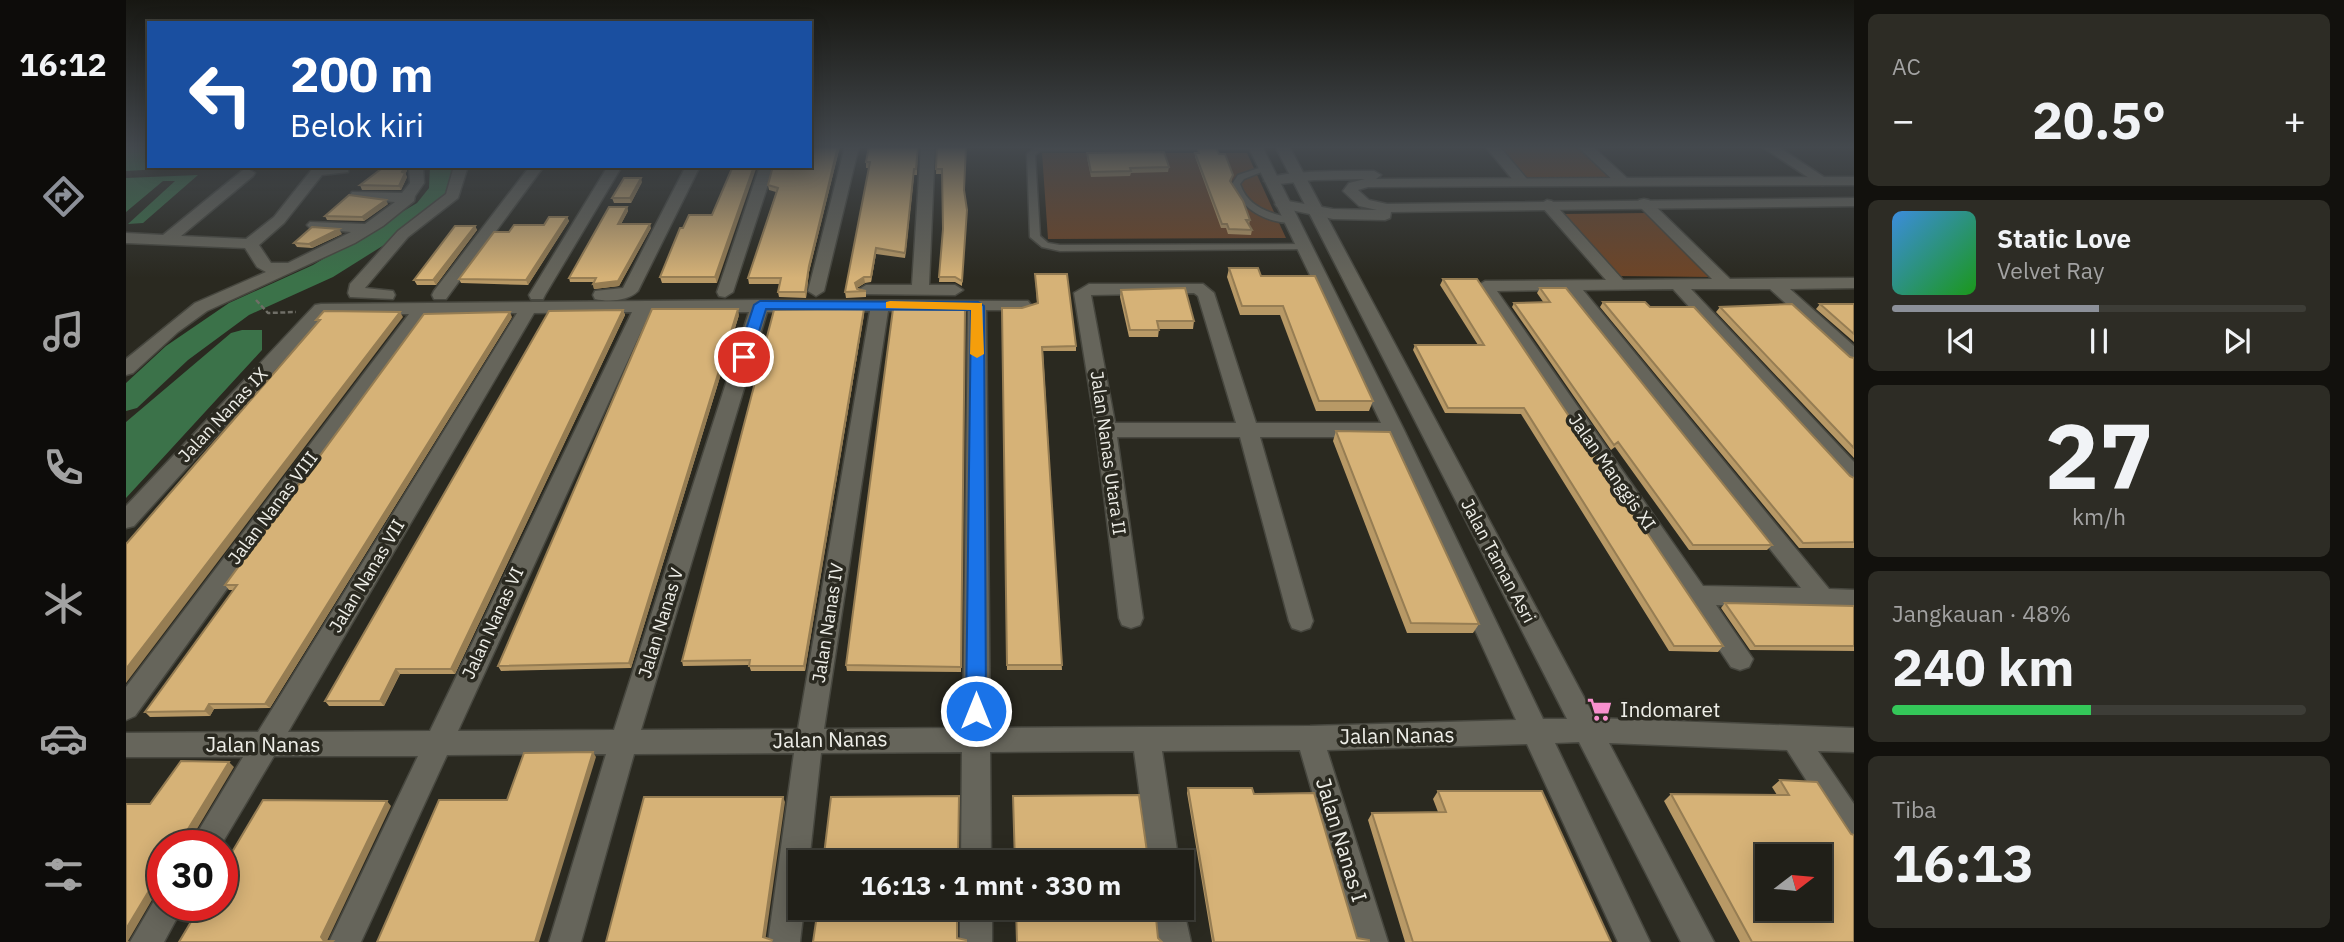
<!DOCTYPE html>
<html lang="id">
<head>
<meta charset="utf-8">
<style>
  :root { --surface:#201f18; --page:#2d2c25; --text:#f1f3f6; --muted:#a2a2a2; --line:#3d3d37; --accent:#8c9099 }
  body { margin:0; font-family:"IBM Plex Sans",sans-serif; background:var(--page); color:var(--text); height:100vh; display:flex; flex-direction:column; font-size:26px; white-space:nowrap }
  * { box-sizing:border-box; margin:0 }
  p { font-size:23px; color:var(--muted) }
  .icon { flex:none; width:38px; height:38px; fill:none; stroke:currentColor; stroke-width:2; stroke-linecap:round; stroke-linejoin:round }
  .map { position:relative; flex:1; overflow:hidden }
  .sheet { display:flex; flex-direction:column; gap:14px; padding:14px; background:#12110d; width:490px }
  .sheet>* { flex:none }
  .hud { position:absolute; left:21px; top:21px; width:665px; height:147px; border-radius:0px; box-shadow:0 4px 18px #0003,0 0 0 2px var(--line); background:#1a4fa0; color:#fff; overflow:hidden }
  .needle { width:46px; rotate:74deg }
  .fabs { position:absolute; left:1629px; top:844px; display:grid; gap:14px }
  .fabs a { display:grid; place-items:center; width:77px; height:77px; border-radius:0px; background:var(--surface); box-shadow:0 4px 18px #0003,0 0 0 2px var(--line); font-size:35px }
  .speed { position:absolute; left:21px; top:830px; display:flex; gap:14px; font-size:35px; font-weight:700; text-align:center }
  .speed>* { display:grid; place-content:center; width:91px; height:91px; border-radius:50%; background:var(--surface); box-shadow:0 4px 18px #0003,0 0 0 2px var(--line); line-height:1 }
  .speed .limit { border:10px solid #d22; background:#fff; color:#111 }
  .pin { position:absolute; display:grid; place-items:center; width:60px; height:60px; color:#fff; margin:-30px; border:4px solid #fff; border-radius:50%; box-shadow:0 2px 7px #0007 }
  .me { position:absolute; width:77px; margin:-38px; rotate:0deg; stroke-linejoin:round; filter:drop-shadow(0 0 5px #0008) }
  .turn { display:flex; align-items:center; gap:24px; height:147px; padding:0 28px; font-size:32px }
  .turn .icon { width:91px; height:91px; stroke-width:2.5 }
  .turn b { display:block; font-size:49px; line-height:60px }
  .big { font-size:52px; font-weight:800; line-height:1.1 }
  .sheet .widget { flex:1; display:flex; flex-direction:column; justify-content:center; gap:10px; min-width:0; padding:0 24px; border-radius:10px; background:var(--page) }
  .sheet .dial { align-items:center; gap:0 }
  .dial b { font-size:91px; line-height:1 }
  .song { display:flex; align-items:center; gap:21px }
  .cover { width:84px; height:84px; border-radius:10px; background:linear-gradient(135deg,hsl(210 70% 55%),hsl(120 70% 35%)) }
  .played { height:7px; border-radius:4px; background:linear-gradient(90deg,var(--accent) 50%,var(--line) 50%) }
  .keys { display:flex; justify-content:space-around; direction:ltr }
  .heat { display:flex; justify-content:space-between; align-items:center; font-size:38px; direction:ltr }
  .charge { height:10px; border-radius:5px; background:linear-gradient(90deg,#34c759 48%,var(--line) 0) }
  .trip { position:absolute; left:662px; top:850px; width:406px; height:70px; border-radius:0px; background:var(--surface); box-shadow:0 4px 18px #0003,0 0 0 2px var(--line); font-weight:800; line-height:70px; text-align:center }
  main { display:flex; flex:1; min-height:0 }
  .menu { display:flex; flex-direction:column; width:126px; justify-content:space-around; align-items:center; background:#0d0c0a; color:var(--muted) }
  .menu .icon { width:49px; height:49px }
  .menu .on { color:var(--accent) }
  .menu b { font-size:32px; color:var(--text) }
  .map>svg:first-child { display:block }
  .green { fill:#6e4527 }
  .water { fill:#3b7249 }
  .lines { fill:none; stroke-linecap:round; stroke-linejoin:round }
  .river { fill:#3b7249; fill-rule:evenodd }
  .lane-casing { stroke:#47473f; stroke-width:3 }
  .street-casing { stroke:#47473f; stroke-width:3 }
  .secondary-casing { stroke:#47473f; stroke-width:3 }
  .path { stroke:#6f6e66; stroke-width:2.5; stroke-dasharray:5 2.5; stroke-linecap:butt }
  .lane { fill:#66655b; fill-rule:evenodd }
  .street { fill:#66655b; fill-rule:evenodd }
  .secondary { fill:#66655b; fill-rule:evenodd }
  .wall { fill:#b89966 }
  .shaded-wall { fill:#967d53 }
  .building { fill:#d6b277; stroke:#967d53; stroke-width:2; fill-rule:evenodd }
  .route { fill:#1a73e8; stroke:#114b97; stroke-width:2 }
  .slow { fill:#f59e0b }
  .labels { text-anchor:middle; stroke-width:7; stroke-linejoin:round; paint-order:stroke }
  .street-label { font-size:18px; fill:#eeeee8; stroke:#2a2920 }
  .near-poi-label { font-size:21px; fill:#eeeee8; stroke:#2a2920; text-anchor:start }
  .near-street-label { font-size:21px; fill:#eeeee8; stroke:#2a2920 }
</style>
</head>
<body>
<main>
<nav class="menu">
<b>16:12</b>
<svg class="icon on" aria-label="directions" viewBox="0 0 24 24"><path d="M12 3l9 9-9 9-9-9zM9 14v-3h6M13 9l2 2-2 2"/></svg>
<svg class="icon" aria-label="music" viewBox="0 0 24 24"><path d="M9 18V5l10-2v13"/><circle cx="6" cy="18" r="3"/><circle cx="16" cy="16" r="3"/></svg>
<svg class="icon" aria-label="phone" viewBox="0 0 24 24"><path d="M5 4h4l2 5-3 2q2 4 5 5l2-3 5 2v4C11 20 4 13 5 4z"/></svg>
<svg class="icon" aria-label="climate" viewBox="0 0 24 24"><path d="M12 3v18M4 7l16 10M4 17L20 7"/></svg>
<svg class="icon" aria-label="car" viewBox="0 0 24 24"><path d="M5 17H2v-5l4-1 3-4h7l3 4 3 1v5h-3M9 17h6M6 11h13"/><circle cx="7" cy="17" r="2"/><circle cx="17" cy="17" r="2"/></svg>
<svg class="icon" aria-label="filters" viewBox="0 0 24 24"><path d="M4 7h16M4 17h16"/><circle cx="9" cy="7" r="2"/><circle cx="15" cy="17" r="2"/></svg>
</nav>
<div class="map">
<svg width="1728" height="942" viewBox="0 0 1728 942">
  <rect width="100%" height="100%" fill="#2a2920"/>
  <path class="green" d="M1372 146H1451L1486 179H1400Z
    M916 153H1121L1160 238 922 239Z
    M1520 213 1585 277 1491 276 1437 214Z"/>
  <path class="water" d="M0 146H23V166H85L0 171Z
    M72 175 17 223 2 224 49 181H37L0 212V178Z
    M116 330H136V350L0 498V422L105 333Z"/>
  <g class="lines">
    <path class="river" d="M304 166H328L327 189 309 213 207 277 123 315 62 360 11 408 0 411V383L40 346 103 303 187 265 291 203 303 188Z"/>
    <defs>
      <path id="lane" d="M1132 146 1129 149 914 151 909 155 914 236 922 243 934 245 1179 244 1182 245V249L934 251 916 247 904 237 901 154 909 147Z
        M1136 167 1143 169 1118 179 1114 184C1123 209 1145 213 1168 219V223C1142 224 1114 209 1106 184L1112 175Z"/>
      <path id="street" d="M719 146H733L698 291 690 296 682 291Z
        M795 146H809L803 285H829L837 290 829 295 734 294 732 290 740 285H786Z
        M1122 146H1136L1278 430 1417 719H1441L1149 146H1163L1469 718 1728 728V752L1692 751 1728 804V843L1718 839 1661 750 1483 743 1588 942H1555L1453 742 1429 743 1524 942H1492L1401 744 1201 750 1262 942H1230L1174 750 1036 751 1053 863H1023L1008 751 864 752 865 863H835L836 752 695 753 683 863H674V908H678L674 942H642L668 753 508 754 455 942H423L480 754 321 755 235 942H203L292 756H148L95 845H64L117 757H0V733L132 732 391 313 300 314 9 716 0 720V687L283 314H200L8 526 0 528V506L189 305 195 304 634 300 902 301 905 305 896 310H860L864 728 1184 726 1390 720 1261 437H1134L1187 621 1184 628 1175 631 1166 628 1163 621 1114 437H991L1017 618 1014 625 1005 628 996 625 993 618 970 430 948 293 963 284H1077L1088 293 1130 423H1255ZM1068 293 1072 296 1110 423H989L965 295ZM842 310 837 728 698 729 762 311ZM744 311 672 729 515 730 641 312ZM506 312 304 731 162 732 408 313ZM524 312H623L488 730 332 731Z
        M1359 146H1373L1401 179 1403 182 1401 185H1391Z
        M1451 146H1466L1502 179 1504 182 1502 185H1492Z
        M1635 146H1651L1704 181 1697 185 1692 184Z
        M222 166V172L196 175 158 223 133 245 145 263H162L225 232 184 228 181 225 184 222 239 224 269 202 231 199 224 195 226 192 276 193 284 183 283 166H297L298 183 289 196 288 201 257 226 229 243 81 311 52 332 7 373 0 375V359L69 303 140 272 131 267 119 248 0 243V233L37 235 117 170 122 169 129 173 127 176 55 236 120 239 148 217 187 168Z
        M328 166H342L332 198 282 237 239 288 267 291 269 295 267 299 224 297 222 293 224 284 272 231 320 194Z
        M404 166H418L320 299H308L306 295 308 291Z
        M482 166H496L419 295 417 299H405L403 295Z
        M560 166H574L512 291C502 301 483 302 469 299L467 295 469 291 497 288Z
        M634 166H648L607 292 599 297 593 296 591 292Z
        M1518 199 1523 200 1604 279 1728 278V288L1664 289 1728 346V362L1722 360 1644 289H1565L1728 462V482L1721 480 1547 289 1457 290 1703 589 1728 590V608L1590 605 1627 659 1623 667 1614 670 1605 667 1351 286 1359 281 1480 280 1416 207 1414 204 1421 200 1426 201 1497 280 1586 279 1513 206 1511 203 1513 200ZM1439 290 1675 588 1577 586 1371 291Z
        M37 892V905H58L38 942H4L32 894Z
        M1055 898 1065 942H1033L1029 908H1055Z
        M834 908H866V942H834Z"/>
      <path id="secondary" d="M1248 171 1255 175 1250 179 1728 177V185L1242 187 1232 190 1243 200 1261 204 1728 198V206L1265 212 1264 218 1259 220 1207 219 1151 207 1149 204 1156 200 1207 209 1251 210 1233 206 1217 191 1223 183 1239 179 1188 180 1145 185 1138 181C1151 169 1227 171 1248 171Z"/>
    </defs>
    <use href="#lane" class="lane-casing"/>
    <use href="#street" class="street-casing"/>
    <use href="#secondary" class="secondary-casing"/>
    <path class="path" d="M130 300 142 313 170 312"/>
    <use href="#lane" class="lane"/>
    <use href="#street" class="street"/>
    <use href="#secondary" class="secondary"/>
  </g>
  <path class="wall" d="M684 146H714L683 272 680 298 653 297 652 292 654 284H623L622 278 650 192 643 190 642 185Z
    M792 146 791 175H788L779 258 750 254 745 282 739 283 731 288 740 291V297L720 298 719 292 743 168H740V162Z
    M811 146 838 192 836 286 829 282H813L817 229 816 174H810Z
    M1072 149 1106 179 1105 182 1124 220 1123 225 1126 230 1125 235 1102 234 1100 228H1095L1069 157V153H1072Z
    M961 153 1043 167 1042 172 1005 173 1004 176 965 177 961 158Z
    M279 166 281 171 279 173 281 177 275 190H236L234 185Z
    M516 182 505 203H488L486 198Z
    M262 204 238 221 201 220 199 216Z
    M501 207 502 211 495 224 525 228 493 286 468 289 467 284 468 282H444L443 278Z
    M586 215 591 283H536L534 277 557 228Z
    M441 217 443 221 402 285 335 283 333 279 418 225Z
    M349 226 351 230 310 285H291L288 280Z
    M216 234 186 248 171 247 168 243Z
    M1103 268 1135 276 1247 401 1243 411H1190L1154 315H1114L1101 277Z
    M909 274 950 346V351H917L936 670H881L876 308H896L911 303Z
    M1317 279 1597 646 1592 652 1543 651 1395 414 1319 413 1287 350 1289 345H1352L1314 285Z
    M1414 288 1646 545 1641 550H1563L1489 447 1485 450 1386 307 1388 303H1418L1411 293Z
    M995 290 1068 321 1067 329H1033L1032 337H1003L994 297Z
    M1477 302 1524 307 1724 476 1728 478V548H1673L1474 307Z
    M1694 304H1728V342L1690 309Z
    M1594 307 1728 358V458L1590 312Z
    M839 308 835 672 721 671 720 665Z
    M738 309V314L679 671H625L623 665 557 666 556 661Z
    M497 310 499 315 329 674H274L258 706H203L199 701Z
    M613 315 505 668 375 671 372 666Z
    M386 317 144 708 88 709 84 716 24 717 19 712 107 590H103L99 585Z
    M1210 431 1353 624 1347 633H1281L1207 441Z
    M1599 603 1728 606V651L1624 650 1595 608Z
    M1654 780 1725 834 1728 942H1614L1538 801 1545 794 1651 795 1646 787Z
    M1062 788 1128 794 1231 938 1243 942H1086L1061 793Z
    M1312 791 1485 942H1279L1242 820 1246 813 1312 812 1307 799Z"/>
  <path class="shaded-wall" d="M712 146H714L683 272 680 298 679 292 683 266Z
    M279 166 281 171 279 173 281 177 275 190 273 186Z
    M628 166H631L591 283 589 277Z
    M788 169V175L779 258V253Z
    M515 178 516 182 505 203 504 198Z
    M260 200 262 204 238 221 236 217Z
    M501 207 502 211 493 228 492 224Z
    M441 217 443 221 402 285 400 280Z
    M524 224 525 228 493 286 468 289 467 284Z
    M349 226 351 230 310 285 307 280Z
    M213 229 216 234 186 248 183 244Z
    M750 248V254L745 282V277Z
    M738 277 739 283 729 289V283Z
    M612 309 613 315 505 668 503 663Z
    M738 309V314L679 671 678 666Z
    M497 310 499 315 329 674 325 669Z
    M274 312 277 317 0 683V669Z
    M384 312 386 317 144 708 139 704Z
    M270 669 274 674 258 706 254 701Z
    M83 704 88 709 84 716 79 711Z
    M467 752 470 757 413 942H409Z
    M103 762 108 767 62 844 65 845H60L57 843 56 839Z
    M657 797 659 802 639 942 637 937Z
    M261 801 265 806 201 941H198L195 937Z
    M37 885V892L35 891 30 893 2 941 4 942H0V929L24 889Z"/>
  <path class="building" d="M684 146H712L683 266 679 292H652L655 278H622L652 188 642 185 647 166H684Z
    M743 146H792L790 169H788L779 253 750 248 745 277H738L729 283 731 289 740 291 719 292 744 162H740Z
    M811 146H840L838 190 841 210 836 281 829 277H813L817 229 816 169H810Z
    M1090 148 1093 154H1099L1107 175 1104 181 1117 201 1124 220H1120L1126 230 1103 229 1101 224H1096L1069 153H1073L1072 149Z
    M1038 152 1043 167 1004 168 1005 171 965 172 961 153Z
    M259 166H279L276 172 279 173 273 186 234 185Z
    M607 166H628L589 277H534L554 228H557L563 215H586Z
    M498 178H515L504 198H486Z
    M223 195 260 200 236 217 199 216Z
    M483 207H501L492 224H524L492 281 467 284 470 278H443Z
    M423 217H441L400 280 333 279 368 232H383L388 225H418Z
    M329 226H349L307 280H288Z
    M186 227 213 229 183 244 168 243Z
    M1103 268H1132L1135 276H1189L1247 401H1193L1157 306H1116Z
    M909 274H941L950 346 916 347 936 665H881L876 308H896L912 303Z
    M1317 279H1351L1597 646H1548L1398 408H1322L1289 345H1358Z
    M1059 288 1068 321H1031L1033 330H1004L995 290Z
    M1414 288H1440L1646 545H1567L1492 442 1488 445 1388 303 1424 302Z
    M1477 302H1519L1524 307H1568L1724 476 1728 478V542L1677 543Z
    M1666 304 1724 357 1728 358V448L1594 307Z
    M1694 304H1728V334Z
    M839 308 835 667 720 665 767 309Z
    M526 309H612L503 663 372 666Z
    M738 309 678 666H623L624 660 556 661 648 310Z
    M497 310 325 669H270L254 701H199L423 311Z
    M198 311 274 312 0 669V544L194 320H190Z
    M384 312 139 704H83L79 711 19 712 111 585H99L298 314Z
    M1210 431 1264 432 1353 624 1285 623Z
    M1599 603 1728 606V646H1629Z
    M467 752 409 942H251L313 800H381L398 753Z
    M55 761 103 762 56 839 57 843H63L62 845H37V885L34 890 33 886 24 889 0 929V804H24Z
    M1654 780 1691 782 1725 834 1728 835V942H1626L1545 794 1663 795ZM1642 856H1694V908H1642Z
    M1062 788H1126L1128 794 1188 793 1231 938 1243 940V942H1088Z
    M1312 791H1416L1485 942H1287L1246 813 1320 812Z
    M1013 795 1022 859 1025 861V863H889L887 796Z
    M833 796 832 858 841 861V863H697L705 797Z
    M518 797H657L637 937 646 940 645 942H480Z
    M137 800 261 801 195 937 198 941H207L206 942H53L75 905H96V869Z
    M692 908H831V938L840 940V942H687Z
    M890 908H1029L1032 938 1036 942H891Z"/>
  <linearGradient id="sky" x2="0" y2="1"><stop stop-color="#171712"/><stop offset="0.53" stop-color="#44494e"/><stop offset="1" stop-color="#44494e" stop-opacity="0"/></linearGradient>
  <rect width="1728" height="278" fill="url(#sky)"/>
  <path class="route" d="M634 301 852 302 858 306 860 711 857 718 850 720 843 718 840 711 845 310 640 309 625 357 623 360H613L611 357 628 305Z"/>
  <path class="slow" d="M764 301 856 303 858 354 851 358 844 354 845 310 760 308V302Z"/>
  <defs>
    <symbol id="supermarket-bare" viewBox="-9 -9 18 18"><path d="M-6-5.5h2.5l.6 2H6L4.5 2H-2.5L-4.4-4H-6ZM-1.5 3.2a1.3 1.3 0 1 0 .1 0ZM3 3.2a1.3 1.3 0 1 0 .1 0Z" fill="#f790ce" stroke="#2a2920" stroke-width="2.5" paint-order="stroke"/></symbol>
  </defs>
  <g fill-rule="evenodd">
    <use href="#supermarket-bare" x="1456" y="692" width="35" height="35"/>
  </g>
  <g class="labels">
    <g class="street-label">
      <text transform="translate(97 415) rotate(-47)" y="6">Jalan Nanas IX</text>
      <text transform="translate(982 453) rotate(82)" y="6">Jalan Nanas Utara II</text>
      <text transform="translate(1486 472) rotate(55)" y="6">Jalan Manggis XI</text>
      <text transform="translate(147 508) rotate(-53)" y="6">Jalan Nanas VIII</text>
      <text transform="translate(1372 561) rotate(62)" y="6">Jalan Taman Asri</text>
      <text transform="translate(241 576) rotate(-59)" y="6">Jalan Nanas VII</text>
      <text transform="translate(367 623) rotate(-65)" y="6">Jalan Nanas VI</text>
      <text transform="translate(535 623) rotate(-73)" y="6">Jalan Nanas V</text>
      <text transform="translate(702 623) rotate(-81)" y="6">Jalan Nanas IV</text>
    </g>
    <g class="near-poi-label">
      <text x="1494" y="717">Indomaret</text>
    </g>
    <g class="near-street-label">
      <text transform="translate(1271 736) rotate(-1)" y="7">Jalan Nanas</text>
      <text transform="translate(704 740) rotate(-1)" y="7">Jalan Nanas</text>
      <text x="137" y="752">Jalan Nanas</text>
      <text transform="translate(1215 840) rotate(73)" y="7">Jalan Nanas I</text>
    </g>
  </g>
</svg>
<div class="fabs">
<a><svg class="needle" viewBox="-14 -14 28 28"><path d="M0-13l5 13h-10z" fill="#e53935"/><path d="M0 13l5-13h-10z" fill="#a2a2a2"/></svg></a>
</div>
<div class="speed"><div class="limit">30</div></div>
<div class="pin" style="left:618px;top:357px;background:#d93025"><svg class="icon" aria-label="arrive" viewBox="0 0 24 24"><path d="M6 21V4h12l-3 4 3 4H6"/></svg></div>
<svg class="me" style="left:850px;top:711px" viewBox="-20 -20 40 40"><circle r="17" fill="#1a73e8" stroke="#fff" stroke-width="3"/><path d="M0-11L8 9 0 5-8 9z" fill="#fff"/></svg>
<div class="trip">16:13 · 1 mnt · 330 m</div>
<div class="hud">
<div class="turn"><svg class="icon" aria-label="left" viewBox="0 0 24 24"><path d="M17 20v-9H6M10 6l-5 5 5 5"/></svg><div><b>200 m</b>Belok kiri</div></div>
</div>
</div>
<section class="sheet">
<div class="widget"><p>AC</p>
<div class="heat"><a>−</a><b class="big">20.5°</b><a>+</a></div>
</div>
<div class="widget">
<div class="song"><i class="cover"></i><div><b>Static Love</b><p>Velvet Ray</p></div></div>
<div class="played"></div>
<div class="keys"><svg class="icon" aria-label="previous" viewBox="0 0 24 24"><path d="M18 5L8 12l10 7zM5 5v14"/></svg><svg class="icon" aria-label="pause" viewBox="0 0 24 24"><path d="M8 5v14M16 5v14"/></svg><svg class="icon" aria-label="next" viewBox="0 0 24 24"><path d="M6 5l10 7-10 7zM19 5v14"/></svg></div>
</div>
<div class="widget dial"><b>27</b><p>km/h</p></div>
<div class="widget"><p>Jangkauan · 48%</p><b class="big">240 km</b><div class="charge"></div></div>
<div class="widget"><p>Tiba</p><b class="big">16:13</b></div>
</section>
</main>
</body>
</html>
